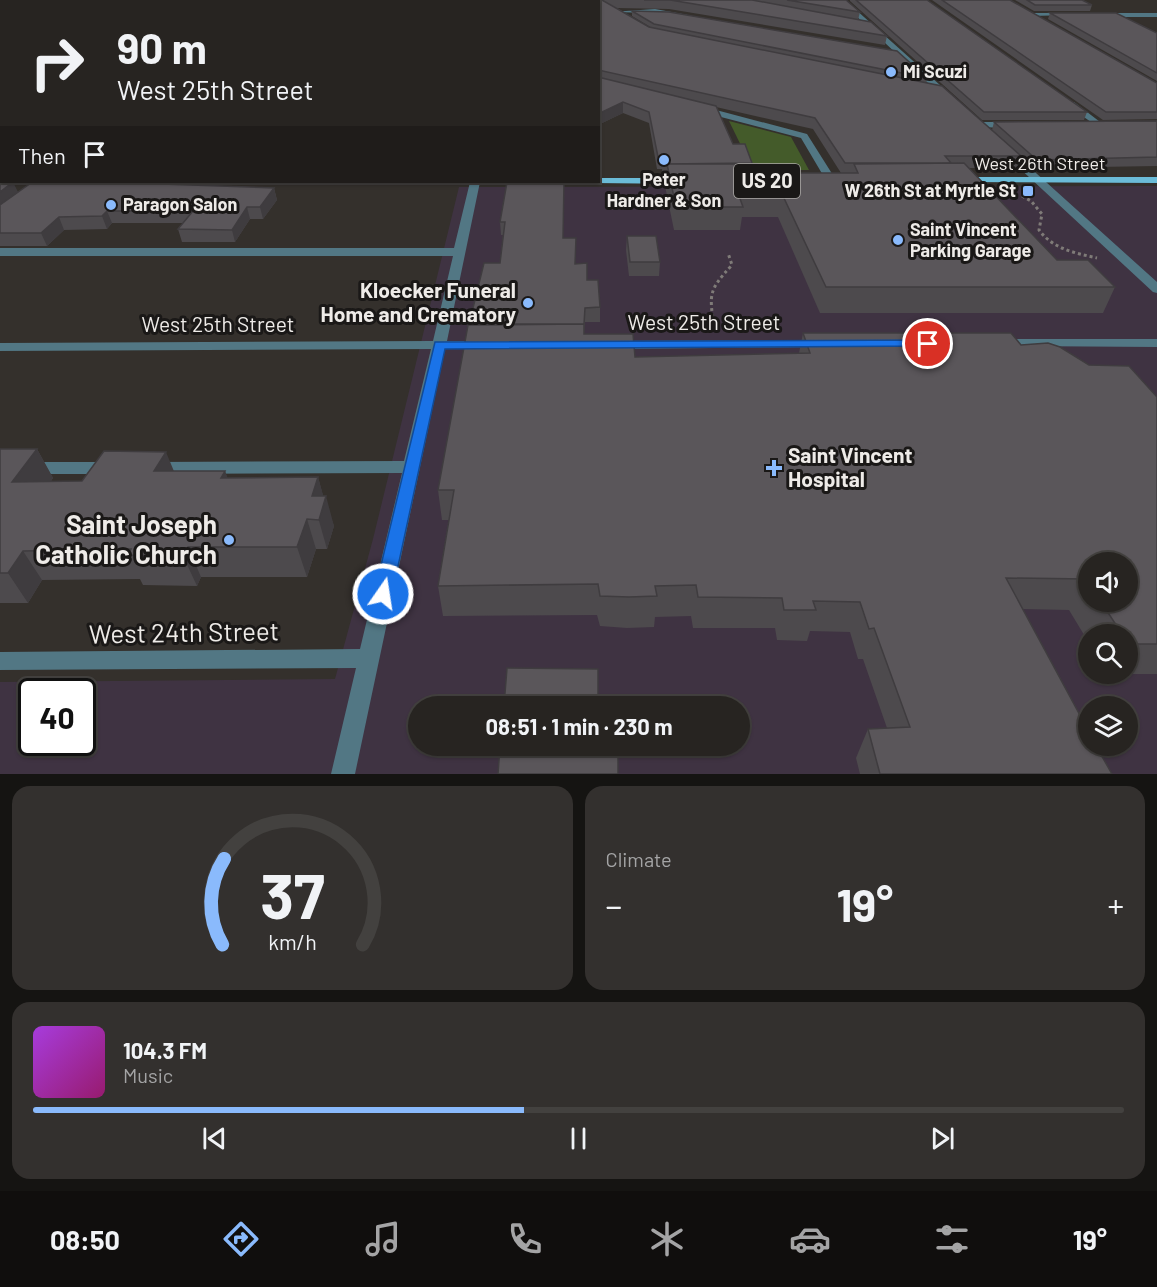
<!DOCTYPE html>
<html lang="en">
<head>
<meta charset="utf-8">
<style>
  :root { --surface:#272421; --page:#33302e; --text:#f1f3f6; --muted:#a4a4a5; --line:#43413f; --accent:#8abafc }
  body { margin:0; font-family:Barlow,sans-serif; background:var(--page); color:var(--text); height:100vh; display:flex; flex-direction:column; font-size:22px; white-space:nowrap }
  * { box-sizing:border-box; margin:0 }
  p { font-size:20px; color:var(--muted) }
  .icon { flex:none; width:33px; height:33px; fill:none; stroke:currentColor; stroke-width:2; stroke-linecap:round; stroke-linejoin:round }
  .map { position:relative; height:774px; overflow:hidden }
  .side { display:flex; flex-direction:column; gap:12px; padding:12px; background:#151412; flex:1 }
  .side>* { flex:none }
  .guide { position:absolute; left:0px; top:0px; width:600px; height:183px; box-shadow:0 2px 4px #0004,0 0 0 2px var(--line); background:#272421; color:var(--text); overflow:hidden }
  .tools { position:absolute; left:1078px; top:552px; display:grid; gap:12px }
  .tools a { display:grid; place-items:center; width:60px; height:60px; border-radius:50%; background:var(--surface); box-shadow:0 2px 4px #0004,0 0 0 2px var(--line); font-size:30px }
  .speed { position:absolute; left:18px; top:678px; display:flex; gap:12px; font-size:30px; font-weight:700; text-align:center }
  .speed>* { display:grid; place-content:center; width:78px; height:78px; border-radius:50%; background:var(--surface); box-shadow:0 2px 4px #0004,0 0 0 2px var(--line); line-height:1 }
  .speed .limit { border:3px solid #111; border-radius:9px; background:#fff; color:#111 }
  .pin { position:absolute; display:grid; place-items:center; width:51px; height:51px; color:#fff; margin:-26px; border:3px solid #fff; border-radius:50%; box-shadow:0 2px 6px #0007 }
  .me { position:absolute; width:66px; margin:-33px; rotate:13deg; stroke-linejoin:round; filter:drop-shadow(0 0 4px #0008) }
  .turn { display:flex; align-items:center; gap:21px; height:126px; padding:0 18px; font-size:27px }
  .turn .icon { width:78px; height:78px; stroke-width:2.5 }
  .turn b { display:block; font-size:42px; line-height:51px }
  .then { display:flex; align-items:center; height:57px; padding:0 18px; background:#0003; gap:12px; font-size:22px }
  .big { font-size:45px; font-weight:700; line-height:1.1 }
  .side .widget { flex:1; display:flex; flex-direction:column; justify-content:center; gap:9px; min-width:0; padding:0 21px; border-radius:18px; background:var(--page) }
  .side .dial { align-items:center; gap:0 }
  .dial svg { height:156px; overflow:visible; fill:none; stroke:var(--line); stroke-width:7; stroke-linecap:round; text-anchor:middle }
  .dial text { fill:var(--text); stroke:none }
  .song { display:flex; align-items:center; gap:18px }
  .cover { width:72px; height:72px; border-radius:9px; background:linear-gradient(135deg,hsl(280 70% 55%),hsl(320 70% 35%)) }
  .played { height:6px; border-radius:3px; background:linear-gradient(90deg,var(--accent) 45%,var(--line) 45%) }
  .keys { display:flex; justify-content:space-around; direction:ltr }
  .heat { display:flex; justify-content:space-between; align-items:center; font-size:33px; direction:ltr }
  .side .tiles { flex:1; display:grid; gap:12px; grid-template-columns:1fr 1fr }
  .widget:last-child { grid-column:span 2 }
  .trip { position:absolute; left:408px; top:696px; width:342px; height:60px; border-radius:30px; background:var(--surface); box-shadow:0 2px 4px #0004,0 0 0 2px var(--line); font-weight:700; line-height:60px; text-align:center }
  .tab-bar { display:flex; height:96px; justify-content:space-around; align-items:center; background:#100e0d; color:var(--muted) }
  .tab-bar .icon { width:42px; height:42px }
  .tab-bar .active { color:var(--accent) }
  .tab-bar b { font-size:27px; color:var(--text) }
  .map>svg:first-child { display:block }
  .medical { fill:#3f3342; fill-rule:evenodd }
  .green { fill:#445b2a }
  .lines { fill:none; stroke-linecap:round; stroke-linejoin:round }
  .path { stroke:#7f7b78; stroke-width:3; stroke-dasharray:3 3; stroke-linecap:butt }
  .minor { fill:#527784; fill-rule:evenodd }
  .major { fill:#6bbcd8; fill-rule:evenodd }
  .wall { fill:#4d4a4d; fill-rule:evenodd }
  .shaded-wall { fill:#3f3c3f }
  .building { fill:#5a565a; stroke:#3f3c3f; stroke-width:1.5 }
  .route { fill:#1a73e8; stroke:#114b97; stroke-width:1.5 }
  .poi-dot { fill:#8abafc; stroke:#1a1817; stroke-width:2 }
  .labels { text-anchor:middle; stroke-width:6; stroke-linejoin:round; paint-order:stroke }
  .far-poi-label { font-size:18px; font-weight:bold; fill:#eeebe8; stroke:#1a1817; text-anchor:start }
  .far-street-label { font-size:18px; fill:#eeebe8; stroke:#1a1817 }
  .shield { fill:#1a1817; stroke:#aeaca9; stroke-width:1.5 }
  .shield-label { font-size:20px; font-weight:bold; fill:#eeebe8 }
  .poi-label { font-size:21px; font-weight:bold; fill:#eeebe8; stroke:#1a1817; text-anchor:end }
  .street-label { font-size:21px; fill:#eeebe8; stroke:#1a1817 }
  .near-poi-label { font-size:26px; font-weight:bold; fill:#eeebe8; stroke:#1a1817; text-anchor:end }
  .near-street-label { font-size:26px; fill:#eeebe8; stroke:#1a1817 }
</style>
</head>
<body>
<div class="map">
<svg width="1157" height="774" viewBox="0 0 1157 774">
  <rect width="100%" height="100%" fill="#34302c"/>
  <path class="medical" d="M1157 186V774H0V682L335 679 373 539 459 187ZM1089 562H1128V602H1089ZM1089 634H1128V674H1089ZM32 692H82V742H32ZM418 706H740V746H418ZM1089 706H1128V746H1089Z"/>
  <path class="green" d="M729 121 791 137 809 170H753Z"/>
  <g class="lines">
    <path class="path" d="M1022 196 1031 201 1042 214 1039 230C1053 249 1075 253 1097 258
      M714 329C710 294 707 292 732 265L728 253"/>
    <path class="minor" d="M839 0H845L950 94V98H944Z
      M655 9 688 15 685 17 655 13 611 12Z
      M1032 13H1070L1073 15 1030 16Z
      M1115 13H1157V17H1124L1157 33V38L1113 16Z
      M1068 102H1074L1104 125 1100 128 1082 127V123L1091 122 1068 106Z
      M701 106 807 134 836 180 827 182 801 138 698 111V107Z
      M978 122H1013L1017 125 1013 128 975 127V123Z
      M1001 147H1007L1157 282V293L1153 292 1001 151Z
      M470 182H480L447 341H485L492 345 485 349H445L355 774H331L356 668 0 670V652L360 649 402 473 154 474 148 472 146 468 148 464 154 462 404 461 431 349 0 351V343L433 341 453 256H0V248H454Z
      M1001 339H1157V347L996 346 994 343 996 340Z
      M821 340 828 344 826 347 614 349 607 345 614 341Z
      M0 462H112L118 464 120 468 118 472 112 474H0Z"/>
    <path class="major" d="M2 149V155L0 156V150Z
      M961 177H1157V183L957 182 956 180Z
      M0 178 2 182H7L6 183 0 184Z
      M598 178H685L690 181 685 184 594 183 593 182H598Z
      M149 182H300L295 185H154Z"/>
  </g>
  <path class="wall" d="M0 0H846L860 12 858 20 887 36 885 45 669 9 617 8 649 27 652 28 632 16V11L927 78 926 83 1021 156 1017 168H968L1057 260 1115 287 1103 313H820L778 217H742L740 230H674L665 186 666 176H663L662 169H657L649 123 623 113 598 125V2H2V23H0ZM716 107 813 129 841 173H760L733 144Z
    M850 0H927L1087 112 1084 120H982L850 1Z
    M932 0H1010L1157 83V119L1103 120Z
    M1015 0H1082L1092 5 1090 11H1034Z
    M1050 13 1157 33V81L1048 19Z
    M0 60H2V113H0Z
    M1157 121V166L1034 168 992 130 994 122Z
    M0 182 18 192 176 184 274 188 277 200 263 219H250L235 242H182L178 229 183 223H112L107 229 64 230 47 246H0Z
    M507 182 563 238 576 264 587 280 600 307V322H585L584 334 635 357 799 353 803 333 1021 345 1089 365 1157 397V674H1107H1128V634H1089V643L1069 610 1023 609 1112 774H860L856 758 868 729 887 728 863 659H858L850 632 810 631 807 641 777 640 775 628H693L691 616 655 617 654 627 627 628 600 626 597 615 443 616 438 586 449 520H442L438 490 472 325V312L500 263 503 235H501L500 222ZM1089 562 1128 602H1089Z
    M627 236 660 262 659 276H629L626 250Z
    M0 449H37L53 478 51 481H82L174 471H225L227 478 318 477 323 496 334 526 327 549H316L307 577H201L197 586 143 585 140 579 42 580 28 603H0Z"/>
  <path class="shaded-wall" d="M47 0H55V2H42Z
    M623 102V113L598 125V114Z
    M13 182 19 194 0 209V192Z
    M167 182H175L177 187 164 184Z
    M274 188 277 200 263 219 260 207Z
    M247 207 250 219 235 242 232 230Z
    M107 211 112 223 107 229 102 216Z
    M59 217 64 230 47 246 41 233Z
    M37 449 53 478 29 512 12 482Z
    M166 452 178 481 154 471Z
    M225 471 236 500 221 478Z
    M318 477 325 502 326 496 334 526 327 549 312 496Z
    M307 519 316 549 307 577 297 547Z
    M188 547 201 577 197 586 183 556Z
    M23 551 42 580 28 603 8 573Z"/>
  <path class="building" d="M0 0H47L42 2H2V11H0Z
    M219 0H602L649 27 942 86 1021 156H945L951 163H845L815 118 598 70V2H218L219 1Z
    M644 0H752L871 22 887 36 670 0Z
    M787 0H846L860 12Z
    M856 0H927L1087 112H984Z
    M942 0H1010L1157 83V112H1106Z
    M1027 0H1082L1092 5H1035Z
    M632 11 669 12 897 51 927 78 654 24Z
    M1050 13H1116L1157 33V73Z
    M0 60H2V102H0Z
    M598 77 716 106 733 144H745L752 163 664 164 663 157H658L649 112 623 102 598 114Z
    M1157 121V157L1037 160 994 122Z
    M964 163 1057 260H1088L1115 287H826L782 194 738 193 743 207H676L667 164H757L760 173H858L854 164Z
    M0 182H13L0 192Z
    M74 182H167L164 184 274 188 260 207H247L232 230 178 229 193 211H107L102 216 59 217 41 233H0V205L31 183Z
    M507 182H564L563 238H576L575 264 587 263V280H598L600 307 585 308 584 324H472L474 312H472L484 263H500L505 222H500Z
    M627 236H656L660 262H630Z
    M584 324V334H633L635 357 810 353 803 333H1011L1021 345 1048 343 1060 347 1089 365 1129 366 1157 397V644H1128V634H1122L1101 602H1128V562H1089V582L1087 579 1006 578 1089 732V746H1096L1112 774H880L868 729 910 727 874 628 869 629 860 602 813 601 816 610H784L782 598 698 597 696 585 655 586 657 596 629 597 600 596 598 584 438 586 454 490H438L468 325Z
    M0 449H37L12 482 82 481 104 451 166 452 154 471H225L221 478 318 477 312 496H326L319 520 307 519 297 547H188L183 556 128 555 131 549 23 551 8 573H0Z
    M507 668 598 669V706H504Z
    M500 746H598V752H618V774H498Z"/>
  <path class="route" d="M928 340 934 344 932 346 445 349 392 594 390 599 383 602 377 599 374 594 435 342Z"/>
  <g class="poi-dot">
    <circle cx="891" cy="72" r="6"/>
    <circle cx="664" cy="160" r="6"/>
    <rect x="1022" y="185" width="12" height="12" rx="3"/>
    <circle cx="111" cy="205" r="6"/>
    <circle cx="898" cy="240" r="6"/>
    <circle cx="528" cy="303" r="6"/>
    <path d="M771 459h6v6h6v6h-6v6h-6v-6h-6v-6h6z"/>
    <circle cx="229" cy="540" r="6"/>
  </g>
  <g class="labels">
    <g class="far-poi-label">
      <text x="903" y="78">Mi Scuzi</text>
      <text x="664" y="186" text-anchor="middle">Peter<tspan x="664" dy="21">Hardner &amp; Son</tspan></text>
      <text x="1016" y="197" text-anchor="end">W 26th St at Myrtle St</text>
      <text x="123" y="211">Paragon Salon</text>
      <text x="910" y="236">Saint Vincent<tspan x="910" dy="21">Parking Garage</tspan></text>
    </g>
    <g class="far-street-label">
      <text x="1040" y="170">West 26th Street</text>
    </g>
    <rect class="shield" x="734" y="164" width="66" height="34" rx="4.5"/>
    <g class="shield-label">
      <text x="767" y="188">US 20</text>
    </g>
    <g class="poi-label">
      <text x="516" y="298">Kloecker Funeral<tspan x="516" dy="24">Home and Crematory</tspan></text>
      <text x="788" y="463" text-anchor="start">Saint Vincent<tspan x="788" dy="24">Hospital</tspan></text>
    </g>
    <g class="street-label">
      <text x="704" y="330">West 25th Street</text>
      <text x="218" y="332">West 25th Street</text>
    </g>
    <g class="near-poi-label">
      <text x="217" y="534">Saint Joseph<tspan x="217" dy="30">Catholic Church</tspan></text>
    </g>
    <g class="near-street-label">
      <text transform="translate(184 633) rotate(-1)" y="9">West 24th Street</text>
    </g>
  </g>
</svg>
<div class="tools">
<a><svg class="icon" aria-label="sound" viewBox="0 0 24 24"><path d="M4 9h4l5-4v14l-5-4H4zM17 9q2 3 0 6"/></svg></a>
<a><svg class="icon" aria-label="search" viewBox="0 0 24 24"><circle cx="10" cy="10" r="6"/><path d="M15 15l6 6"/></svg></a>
<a><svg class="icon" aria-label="layers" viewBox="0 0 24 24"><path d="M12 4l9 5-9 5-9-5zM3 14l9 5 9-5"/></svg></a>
</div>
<div class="speed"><div class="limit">40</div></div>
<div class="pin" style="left:928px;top:344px;background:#d93025"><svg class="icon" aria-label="arrive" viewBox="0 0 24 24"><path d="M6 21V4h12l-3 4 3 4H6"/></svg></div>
<svg class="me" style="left:383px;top:594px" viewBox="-20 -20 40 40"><circle r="17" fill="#1a73e8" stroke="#fff" stroke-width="3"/><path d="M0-11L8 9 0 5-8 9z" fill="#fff"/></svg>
<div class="trip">08:51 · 1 min · 230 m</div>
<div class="guide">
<div class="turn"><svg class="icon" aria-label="right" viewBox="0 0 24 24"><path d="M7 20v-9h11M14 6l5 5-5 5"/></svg><div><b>90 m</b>West 25th Street</div></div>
<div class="then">Then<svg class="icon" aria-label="arrive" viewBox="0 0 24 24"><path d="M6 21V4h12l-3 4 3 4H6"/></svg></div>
</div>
</div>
<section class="side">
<div class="tiles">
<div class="widget dial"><svg viewBox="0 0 100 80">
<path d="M14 69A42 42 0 1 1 86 69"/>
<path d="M14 69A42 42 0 0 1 15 25" stroke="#8abafc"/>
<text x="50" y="56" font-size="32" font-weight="700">37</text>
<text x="50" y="72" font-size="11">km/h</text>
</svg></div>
<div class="widget"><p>Climate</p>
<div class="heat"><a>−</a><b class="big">19°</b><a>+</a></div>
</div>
<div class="widget">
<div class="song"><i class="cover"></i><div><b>104.3 FM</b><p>Music</p></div></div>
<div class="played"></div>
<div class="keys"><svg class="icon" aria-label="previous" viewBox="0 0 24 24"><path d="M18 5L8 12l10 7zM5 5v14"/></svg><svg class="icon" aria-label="pause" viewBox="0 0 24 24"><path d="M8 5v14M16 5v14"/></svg><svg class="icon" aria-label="next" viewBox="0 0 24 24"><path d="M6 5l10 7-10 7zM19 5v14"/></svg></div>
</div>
</div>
</section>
<nav class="tab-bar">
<b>08:50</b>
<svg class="icon active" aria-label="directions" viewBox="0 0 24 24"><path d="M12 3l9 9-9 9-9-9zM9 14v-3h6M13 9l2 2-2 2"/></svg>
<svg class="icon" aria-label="music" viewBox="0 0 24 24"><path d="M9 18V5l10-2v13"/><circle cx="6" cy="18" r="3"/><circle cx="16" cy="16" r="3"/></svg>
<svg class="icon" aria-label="phone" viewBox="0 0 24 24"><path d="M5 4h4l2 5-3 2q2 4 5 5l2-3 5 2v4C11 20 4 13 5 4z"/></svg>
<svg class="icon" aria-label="climate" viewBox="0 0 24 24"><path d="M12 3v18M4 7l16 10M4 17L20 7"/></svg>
<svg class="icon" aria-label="car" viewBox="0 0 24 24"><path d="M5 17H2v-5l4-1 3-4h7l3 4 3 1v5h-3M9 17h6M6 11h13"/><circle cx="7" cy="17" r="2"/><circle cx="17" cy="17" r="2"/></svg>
<svg class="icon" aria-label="filters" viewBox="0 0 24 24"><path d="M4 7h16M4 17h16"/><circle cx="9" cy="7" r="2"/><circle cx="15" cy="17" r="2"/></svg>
<b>19°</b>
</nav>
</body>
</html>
